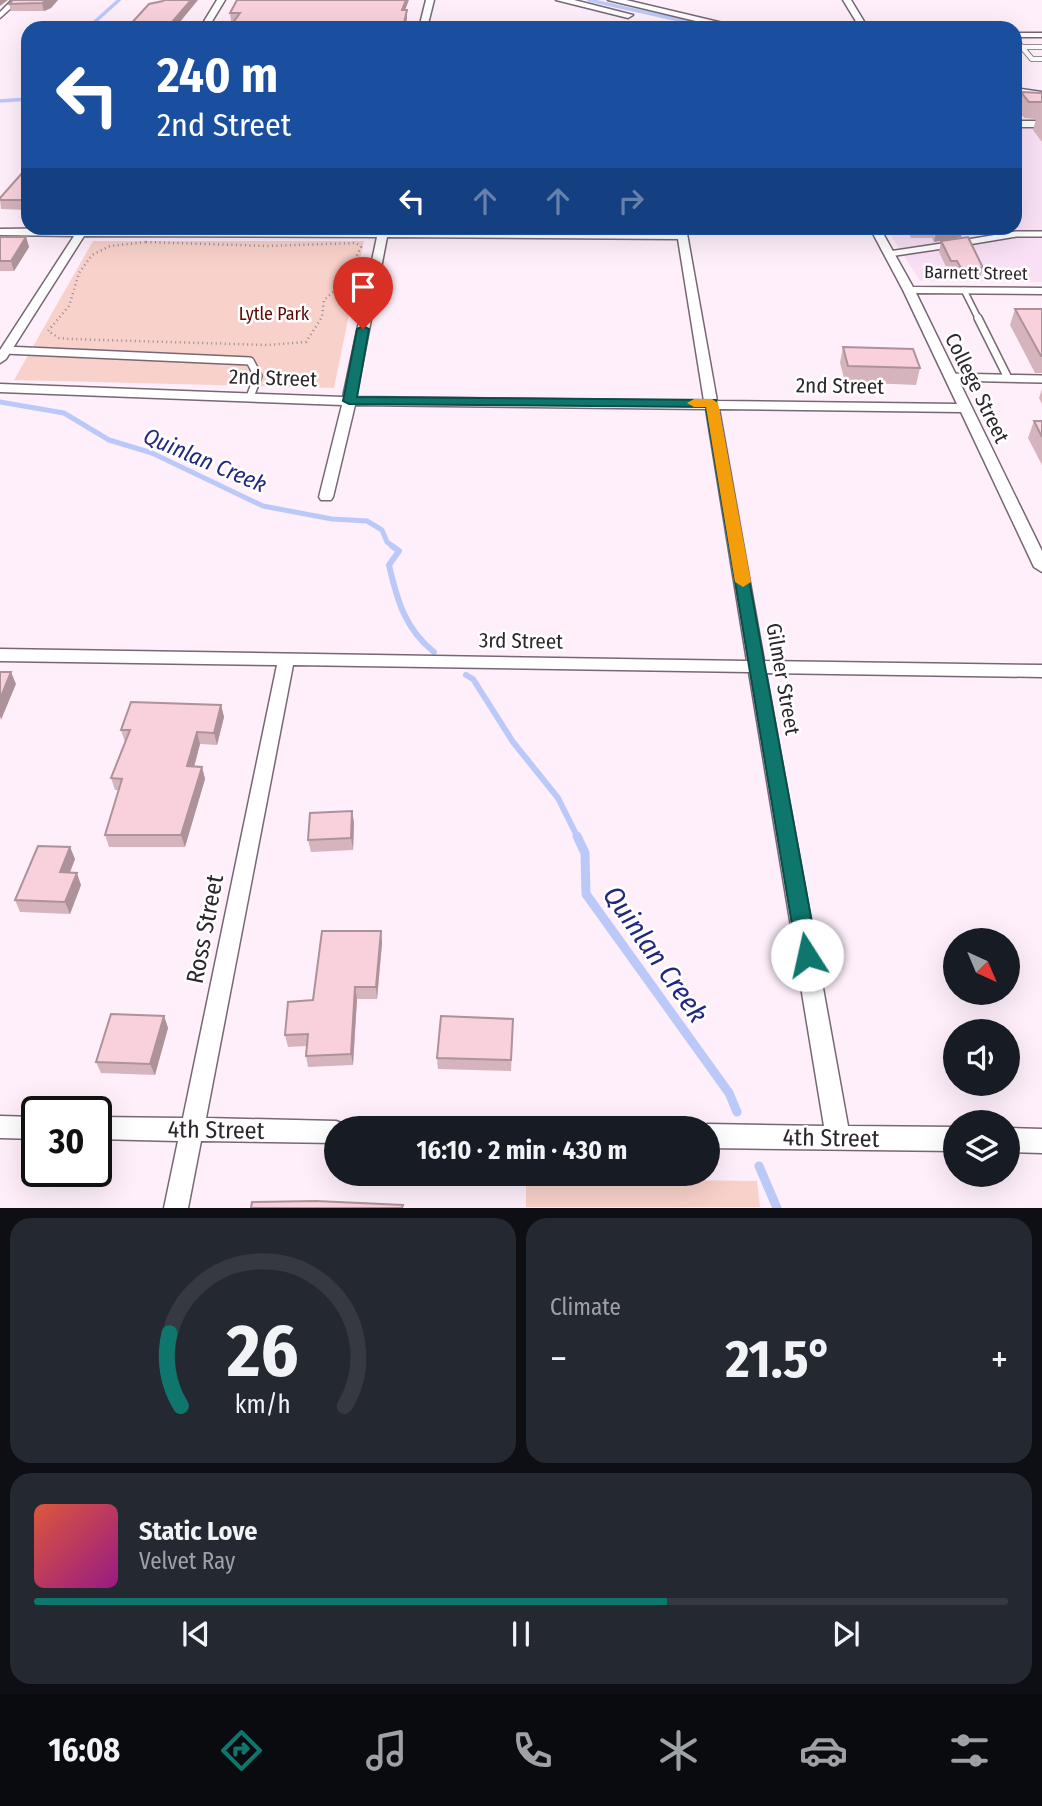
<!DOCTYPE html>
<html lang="en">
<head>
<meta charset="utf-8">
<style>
  :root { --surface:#171b24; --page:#242831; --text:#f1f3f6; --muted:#9ea1a6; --line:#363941; --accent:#0f766e }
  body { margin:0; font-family:"Fira Sans Condensed",sans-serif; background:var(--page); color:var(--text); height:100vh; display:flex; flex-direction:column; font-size:26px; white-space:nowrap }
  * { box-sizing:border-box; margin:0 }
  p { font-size:23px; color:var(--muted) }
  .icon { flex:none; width:38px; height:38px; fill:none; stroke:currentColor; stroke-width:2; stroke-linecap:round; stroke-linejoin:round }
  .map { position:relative; height:1208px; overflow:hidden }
  .sheet { display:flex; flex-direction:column; gap:10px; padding:10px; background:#0d0f14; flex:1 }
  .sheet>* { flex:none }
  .banner { position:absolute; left:21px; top:21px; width:1001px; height:214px; border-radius:21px; box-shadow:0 7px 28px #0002; background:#1a4fa0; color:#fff; overflow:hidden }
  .needle { width:46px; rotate:136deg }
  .controls { position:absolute; left:943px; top:928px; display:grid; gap:14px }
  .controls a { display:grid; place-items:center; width:77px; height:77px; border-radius:50%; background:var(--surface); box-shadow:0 7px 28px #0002; font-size:35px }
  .speed { position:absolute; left:21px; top:1096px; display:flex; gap:14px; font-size:35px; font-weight:700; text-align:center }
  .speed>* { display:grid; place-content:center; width:91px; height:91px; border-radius:50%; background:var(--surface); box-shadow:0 7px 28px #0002; line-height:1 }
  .speed .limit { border:4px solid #111; border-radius:10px; background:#fff; color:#111 }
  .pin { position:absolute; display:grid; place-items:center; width:60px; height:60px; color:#fff; margin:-72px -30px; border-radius:50% 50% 50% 0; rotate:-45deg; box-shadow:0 0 7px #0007 }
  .pin .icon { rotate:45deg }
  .me { position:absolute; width:77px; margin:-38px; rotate:350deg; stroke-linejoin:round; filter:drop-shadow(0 0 5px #0008) }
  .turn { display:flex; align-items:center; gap:24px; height:147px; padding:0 21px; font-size:32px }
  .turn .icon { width:91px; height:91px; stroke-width:2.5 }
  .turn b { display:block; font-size:49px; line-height:60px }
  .lanes { display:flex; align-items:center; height:66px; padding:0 21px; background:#0003; justify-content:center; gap:35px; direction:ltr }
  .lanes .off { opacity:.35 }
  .big { font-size:52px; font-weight:700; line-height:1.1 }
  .sheet .tile { flex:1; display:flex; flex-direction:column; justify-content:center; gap:10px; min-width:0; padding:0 24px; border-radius:21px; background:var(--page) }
  .sheet .dial { align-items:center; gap:0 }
  .dial svg { height:182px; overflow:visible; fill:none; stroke:var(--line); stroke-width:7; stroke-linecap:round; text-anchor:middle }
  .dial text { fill:var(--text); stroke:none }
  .song { display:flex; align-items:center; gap:21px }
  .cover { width:84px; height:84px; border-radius:10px; background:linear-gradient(135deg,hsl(10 70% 55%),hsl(310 70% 35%)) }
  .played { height:7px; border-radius:4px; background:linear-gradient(90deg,var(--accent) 65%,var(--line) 65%) }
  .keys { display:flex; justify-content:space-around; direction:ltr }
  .heat { display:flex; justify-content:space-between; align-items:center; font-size:38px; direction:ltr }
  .sheet .tiles { flex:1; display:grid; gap:10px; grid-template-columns:1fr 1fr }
  .tile:last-child { grid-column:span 2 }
  .trip { position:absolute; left:324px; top:1116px; width:396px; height:70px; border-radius:35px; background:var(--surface); box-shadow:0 7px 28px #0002; font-weight:700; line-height:70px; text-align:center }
  .dock { display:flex; height:112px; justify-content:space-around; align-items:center; background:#090b0e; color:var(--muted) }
  .dock .icon { width:49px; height:49px }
  .dock .selected { color:var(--accent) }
  .dock b { font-size:32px; color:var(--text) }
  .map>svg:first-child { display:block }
  .built { fill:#f9e0f5 }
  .green { fill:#f8d1ca }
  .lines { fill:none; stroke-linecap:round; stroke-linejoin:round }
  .stream-far3 { stroke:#bbc9f9; stroke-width:3.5 }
  .stream-far2 { stroke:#bbc9f9; stroke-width:5 }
  .stream-far1 { stroke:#bbc9f9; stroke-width:6 }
  .stream { stroke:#bbc9f9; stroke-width:9 }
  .service-far2-casing { stroke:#776774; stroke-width:6 }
  .service-far1-casing { stroke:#776774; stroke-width:8 }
  .service-casing { stroke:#776774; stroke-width:10 }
  .minor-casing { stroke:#776774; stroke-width:3 }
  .tertiary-casing { stroke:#776774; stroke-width:3 }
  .path { stroke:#968b94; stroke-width:2.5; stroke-dasharray:1 3.5; stroke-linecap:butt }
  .service-far2 { stroke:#fff; stroke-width:4.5 }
  .service-far1 { stroke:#fff; stroke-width:5 }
  .service { stroke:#fff; stroke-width:7 }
  .minor { fill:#fff; fill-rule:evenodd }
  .tertiary { fill:#fff; fill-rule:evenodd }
  .wall { fill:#d6b4bd }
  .shaded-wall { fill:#ae929a }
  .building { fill:#f9d1dc; stroke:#ae929a; stroke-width:2 }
  .route { fill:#0f766e; stroke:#0a4d48; stroke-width:2 }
  .slow { fill:#f59e0b }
  .labels { text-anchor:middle; stroke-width:5; stroke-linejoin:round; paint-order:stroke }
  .far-street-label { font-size:18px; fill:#2d262c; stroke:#fff }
  .far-park-label { font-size:18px; fill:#5c0804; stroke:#fff }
  .street-label { font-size:21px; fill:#2d262c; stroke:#fff }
  .water-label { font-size:23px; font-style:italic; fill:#21287f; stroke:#fff }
  .near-street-label { font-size:24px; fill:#2d262c; stroke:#fff }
  .near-water-label { font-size:28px; font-style:italic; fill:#21287f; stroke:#fff }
</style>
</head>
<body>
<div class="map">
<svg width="1042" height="1208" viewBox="0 0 1042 1208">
  <rect width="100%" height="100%" fill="#feeffb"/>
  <path class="built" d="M1015 129H1042V282L920 281 886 228H1015Z"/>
  <path class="green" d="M93 241H364L334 388 14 380Z
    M526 1178 757 1181 760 1207H526Z"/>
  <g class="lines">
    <path class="stream-far3" d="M589 0 715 28
      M88 28 119 0
      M0 101 28 99"/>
    <path class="stream-far2" d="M0 402 64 413 109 440 152 453 263 506 332 519 367 521 382 530 387 542 395 548"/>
    <path class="stream-far1" d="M392 546 399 551 389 565C397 600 405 629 434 652
      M466 675 473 679 513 742 558 798 578 838"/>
    <path class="stream" d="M577 836 585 853 586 894 729 1093 737 1112
      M759 1166 777 1208"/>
    <defs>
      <path id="service-far2" d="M1015 39 1032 59H1042
        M1022 47H1042"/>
      <path id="service-far1" d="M962 243 1016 234H1042
        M889 254 949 245
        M964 290 979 320"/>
      <path id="service" d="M978 318 1008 378
        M5 350 250 361 258 376 250 397
        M950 377 1042 379"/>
      <path id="minor" d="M12 0H20L0 18V12Z
        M217 0H225L208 28H200Z
        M426 0H434L427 28H419Z
        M843 0H851L868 28H860Z
        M1015 33H1042V37H1015Z
        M1015 121H1042V127H1015Z
        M79 228 378 231 379 228H389V231L677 233 676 228H686L717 401 957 404 903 290 870 228H880L913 287 1042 288V294L916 293 1042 551V572L1034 567 961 412 719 409 764 661 1042 665V677L766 673 848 1126 956 1127V1151L707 1148V1129H698L707 1124 824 1126 749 672 293 665 206 1118 336 1121 344 1124 346 1129H336V1143L201 1141 188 1208H164L178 1141 96 1139V1117L183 1118 277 665 0 661V649L747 661 706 409 355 405 333 497 331 500H321L319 497 342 405 0 392V384L343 397 377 237 84 236 6 359 0 363V350L74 236 0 235V229ZM387 237 678 239 704 401 356 397Z
        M0 1116 37 1117V1139L0 1138Z
        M1008 1128 1042 1129V1153L1008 1152Z"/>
      <path id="tertiary" d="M556 0H574L633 15 628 18Z
        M608 0H626L744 28H725Z
        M1015 88 1042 92V98L1015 94Z"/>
    </defs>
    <use href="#service-far2" class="service-far2-casing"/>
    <use href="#service-far1" class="service-far1-casing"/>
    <use href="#service" class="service-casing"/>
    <use href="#minor" class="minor-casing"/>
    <use href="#tertiary" class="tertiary-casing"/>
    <path class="path" d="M146 242 267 246 356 243 361 247 343 283 324 300 322 317 306 342 267 345 70 339 59 338 48 331 69 306 79 273 92 255 110 246Z"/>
    <use href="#service-far2" class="service-far2"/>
    <use href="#service-far1" class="service-far1"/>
    <use href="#service" class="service"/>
    <use href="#minor" class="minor"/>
    <use href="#tertiary" class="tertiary"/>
  </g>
  <path class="wall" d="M58 0 51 8 44 11H11L9 4Z
    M407 10V18L405 28H229L234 21H231L230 13Z
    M1021 92 1042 93V142L1033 130 1036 119 1024 118 1017 109Z
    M28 172V210L1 209 0 198Z
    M906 228H986L963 230 961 237 934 242 932 238H911Z
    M0 237H26L29 247 14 271H0Z
    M941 241 983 268 980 278H958L955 272 948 271 939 252Z
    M1015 309H1042V373H1035L1010 325Z
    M843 347 920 368 916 385 845 382 840 363Z
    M1042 389V404L1039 398Z
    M1034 421H1042V465L1028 438Z
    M221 705 224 717 217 745 200 744 194 767H202L205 779 185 847H109L105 835 119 790H115L111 778 125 742 121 730Z
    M352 811 354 823 353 850 311 852 308 840Z
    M70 847 75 859 70 873 81 885 70 914 20 912 15 900Z
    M381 931 382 943 377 999H357L353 1065 308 1067 306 1056 307 1046 288 1047 285 1035 313 1000Z
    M164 1016 168 1028 155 1075 101 1073 96 1062Z
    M513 1030 511 1071 438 1069 437 1058Z"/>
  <path class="shaded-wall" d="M0 0H8L0 6Z
    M49 0H58L51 8 44 11 42 3Z
    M191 0H198L175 28H167Z
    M406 0H409L402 18V10Z
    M407 10V18L405 28H403Z
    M937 228H964L961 237 934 242Z
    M26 237 29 247 14 271 11 261Z
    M11 672 16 684 1 720 0 716V699Z
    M221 705 224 717 217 745 214 733Z
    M197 732 200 744 191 778 187 766Z
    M202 767 205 779 185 847 181 835Z
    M352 811 354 823 353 850 351 838Z
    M70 847 75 859 65 884 60 872Z
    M77 873 81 885 70 914 65 902Z
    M381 931 382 943 377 999 376 987Z
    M355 987 357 999 353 1065 351 1054Z
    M164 1016 168 1028 155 1075 150 1064Z"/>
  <path class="building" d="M13 0H49L42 3 9 4Z
    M164 0H191L167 28H127L149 4 163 1Z
    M237 0H406L402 10H407L403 28H229L240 13H230Z
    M1021 92 1042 93V102H1029Z
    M23 172H28V200H0V198Z
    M0 237H26L11 261H0Z
    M968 237 983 268H961L957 261H951L941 241Z
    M1015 309H1042V356H1041Z
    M843 347 913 349 920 368 848 366Z
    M1034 421H1042V437Z
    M0 672H11L0 699Z
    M131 702 221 705 214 733 197 732 187 766 202 767 181 835H105L122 779 111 778 130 730H121Z
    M352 811 351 838 308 840 310 813Z
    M38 846 70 847 60 872 77 873 65 902 15 900Z
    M322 931H381L376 987H355L351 1054 306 1056 308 1034 285 1035 288 1002 313 1000Z
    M111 1014 164 1016 150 1064 96 1062Z
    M441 1016 513 1019 511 1060 437 1058Z
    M316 1201 403 1205 402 1208H251L252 1202Z"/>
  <path class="route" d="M363 326 369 329 357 397 716 400 818 955 815 961 807 964 800 961 797 955 706 407 349 404 343 401 357 329Z"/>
  <path class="slow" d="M712 399 718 403 751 582 743 587 735 582 706 407H694L687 403 694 399Z"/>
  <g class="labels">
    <g class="far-street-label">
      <text transform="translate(976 273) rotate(1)" y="6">Barnett Street</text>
    </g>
    <g class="far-park-label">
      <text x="274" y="320">Lytle Park</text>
    </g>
    <g class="street-label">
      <text transform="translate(273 378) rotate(2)" y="7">2nd Street</text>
      <text transform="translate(840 386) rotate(1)" y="7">2nd Street</text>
      <text transform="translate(977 388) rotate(64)" y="7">College Street</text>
      <text transform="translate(521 641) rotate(1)" y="7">3rd Street</text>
      <text transform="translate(783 679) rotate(80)" y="7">Gilmer Street</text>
    </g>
    <g class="water-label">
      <text transform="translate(205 460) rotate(23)" y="8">Quinlan Creek</text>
    </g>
    <g class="near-street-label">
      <text transform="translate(205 929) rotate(-79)" y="8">Ross Street</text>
      <text transform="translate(216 1130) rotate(1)" y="8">4th Street</text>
      <text transform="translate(831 1138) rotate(1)" y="8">4th Street</text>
    </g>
    <g class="near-water-label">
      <text transform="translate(656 954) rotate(55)" y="10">Quinlan Creek</text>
    </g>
  </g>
</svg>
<div class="controls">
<a><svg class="needle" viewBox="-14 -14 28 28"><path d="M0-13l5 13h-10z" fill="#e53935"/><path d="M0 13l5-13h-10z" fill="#9ea1a6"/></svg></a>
<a><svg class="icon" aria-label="sound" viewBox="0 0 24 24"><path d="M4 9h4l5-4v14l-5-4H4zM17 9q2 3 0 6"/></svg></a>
<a><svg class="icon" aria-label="layers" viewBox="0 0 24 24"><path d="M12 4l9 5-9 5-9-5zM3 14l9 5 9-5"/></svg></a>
</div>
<div class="speed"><div class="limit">30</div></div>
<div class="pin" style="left:363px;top:329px;background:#d93025"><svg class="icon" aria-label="arrive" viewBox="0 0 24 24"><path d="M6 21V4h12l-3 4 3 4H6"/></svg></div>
<svg class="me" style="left:807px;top:955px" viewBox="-20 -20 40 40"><circle r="19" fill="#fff"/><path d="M0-13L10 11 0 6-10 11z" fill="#0f766e"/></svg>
<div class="trip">16:10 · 2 min · 430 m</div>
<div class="banner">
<div class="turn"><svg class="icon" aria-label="left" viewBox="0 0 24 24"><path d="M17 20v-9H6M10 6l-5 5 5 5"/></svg><div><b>240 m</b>2nd Street</div></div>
<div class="lanes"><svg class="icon" aria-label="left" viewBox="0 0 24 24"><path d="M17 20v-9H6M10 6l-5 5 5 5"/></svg><svg class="icon off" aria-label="ahead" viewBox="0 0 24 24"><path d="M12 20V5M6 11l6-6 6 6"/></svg><svg class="icon off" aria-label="ahead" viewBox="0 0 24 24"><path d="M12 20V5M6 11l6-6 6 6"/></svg><svg class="icon off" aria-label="right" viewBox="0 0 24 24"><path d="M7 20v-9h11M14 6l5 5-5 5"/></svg></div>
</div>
</div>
<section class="sheet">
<div class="tiles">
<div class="tile dial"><svg viewBox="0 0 100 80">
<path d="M14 69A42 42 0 1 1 86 69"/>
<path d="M14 69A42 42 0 0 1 9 37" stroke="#0f766e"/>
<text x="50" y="56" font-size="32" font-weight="700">26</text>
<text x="50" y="72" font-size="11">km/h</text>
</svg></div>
<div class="tile"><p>Climate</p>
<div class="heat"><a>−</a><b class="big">21.5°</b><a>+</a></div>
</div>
<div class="tile">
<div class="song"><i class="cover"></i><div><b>Static Love</b><p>Velvet Ray</p></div></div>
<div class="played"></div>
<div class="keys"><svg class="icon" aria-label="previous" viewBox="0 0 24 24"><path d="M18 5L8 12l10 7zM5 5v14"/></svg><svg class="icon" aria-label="pause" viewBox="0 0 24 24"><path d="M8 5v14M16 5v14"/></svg><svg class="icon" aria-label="next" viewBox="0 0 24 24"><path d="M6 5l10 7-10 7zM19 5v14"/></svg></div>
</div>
</div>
</section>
<nav class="dock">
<b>16:08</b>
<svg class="icon selected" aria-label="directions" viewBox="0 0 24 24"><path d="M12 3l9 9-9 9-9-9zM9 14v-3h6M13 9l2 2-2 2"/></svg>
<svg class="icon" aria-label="music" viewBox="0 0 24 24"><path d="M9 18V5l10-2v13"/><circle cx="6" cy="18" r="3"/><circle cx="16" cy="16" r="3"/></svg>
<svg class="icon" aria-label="phone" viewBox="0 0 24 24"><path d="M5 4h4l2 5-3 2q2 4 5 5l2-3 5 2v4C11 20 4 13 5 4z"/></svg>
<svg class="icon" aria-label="climate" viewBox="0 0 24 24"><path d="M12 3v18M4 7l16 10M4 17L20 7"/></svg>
<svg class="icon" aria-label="car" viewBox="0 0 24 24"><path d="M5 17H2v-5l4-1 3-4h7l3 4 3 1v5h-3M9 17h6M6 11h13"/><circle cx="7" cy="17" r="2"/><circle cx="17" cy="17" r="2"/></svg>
<svg class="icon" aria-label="filters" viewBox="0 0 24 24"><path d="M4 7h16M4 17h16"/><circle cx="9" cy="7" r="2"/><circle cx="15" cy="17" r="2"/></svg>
</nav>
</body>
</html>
